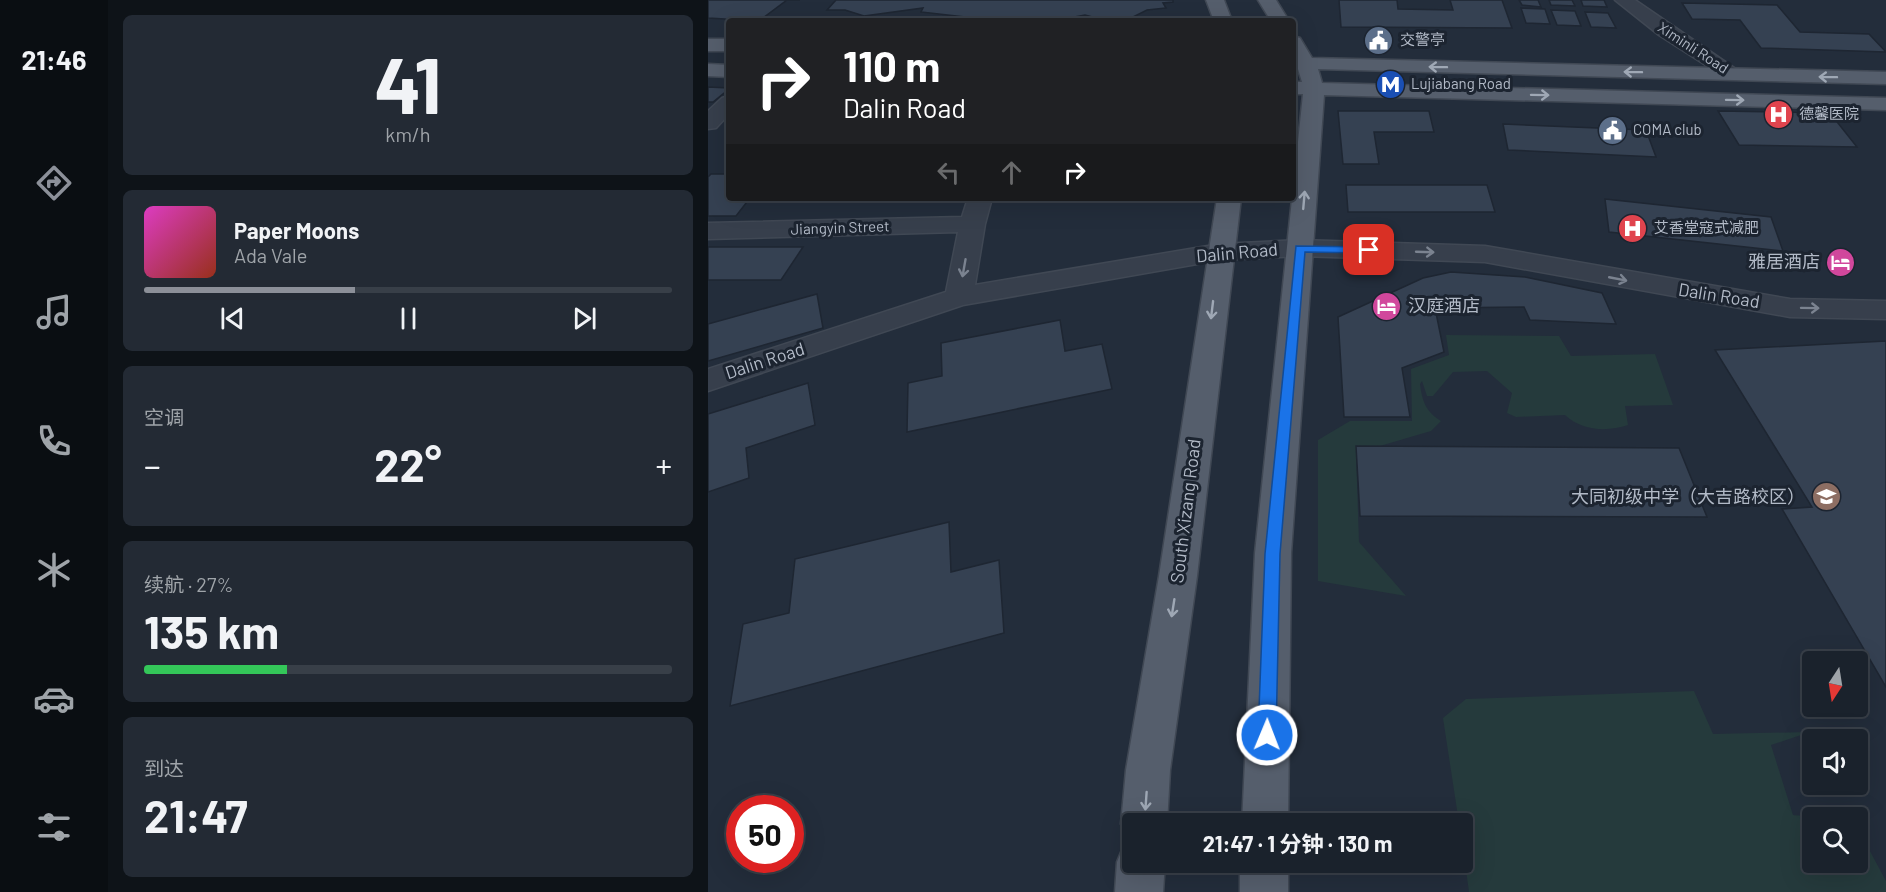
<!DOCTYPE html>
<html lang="zh">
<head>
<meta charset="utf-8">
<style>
  :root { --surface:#1a222c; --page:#232a34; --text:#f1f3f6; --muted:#9fa4a9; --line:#383f48; --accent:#8c9099 }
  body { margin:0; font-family:Barlow,"Noto Sans SC",sans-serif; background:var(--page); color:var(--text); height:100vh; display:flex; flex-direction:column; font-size:22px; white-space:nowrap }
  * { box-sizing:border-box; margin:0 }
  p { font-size:20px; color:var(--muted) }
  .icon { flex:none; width:33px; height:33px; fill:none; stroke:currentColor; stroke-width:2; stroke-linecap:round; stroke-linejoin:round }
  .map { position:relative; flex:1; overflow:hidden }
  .panel { display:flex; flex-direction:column; gap:15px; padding:15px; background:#0e1318; width:600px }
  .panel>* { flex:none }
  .hud { position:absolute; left:18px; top:18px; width:570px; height:183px; border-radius:6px; box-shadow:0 6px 24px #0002,0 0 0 2px var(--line); background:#202124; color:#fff; overflow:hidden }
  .needle { width:39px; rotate:192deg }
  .buttons { position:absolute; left:1094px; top:651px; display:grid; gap:12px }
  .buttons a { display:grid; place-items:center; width:66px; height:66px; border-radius:6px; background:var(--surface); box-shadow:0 6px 24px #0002,0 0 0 2px var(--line); font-size:30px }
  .speed { position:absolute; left:18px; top:795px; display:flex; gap:12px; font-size:30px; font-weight:700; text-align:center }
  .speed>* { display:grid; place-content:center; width:78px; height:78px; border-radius:50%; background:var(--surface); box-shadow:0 6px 24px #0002,0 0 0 2px var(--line); line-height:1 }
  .speed .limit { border:9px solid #d22; background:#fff; color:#111 }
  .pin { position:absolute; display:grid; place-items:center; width:51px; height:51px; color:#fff; margin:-26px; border-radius:12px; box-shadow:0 3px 9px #0006 }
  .me { position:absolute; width:66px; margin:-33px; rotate:1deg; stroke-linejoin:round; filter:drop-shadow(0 0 4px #0008) }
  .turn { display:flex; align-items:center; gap:21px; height:126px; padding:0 18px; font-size:27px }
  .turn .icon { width:78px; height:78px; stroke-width:2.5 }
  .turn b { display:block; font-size:42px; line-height:51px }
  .lanes { display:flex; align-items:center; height:57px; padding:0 18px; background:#0003; justify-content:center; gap:30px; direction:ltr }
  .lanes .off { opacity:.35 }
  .big { font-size:45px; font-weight:700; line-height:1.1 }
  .panel .widget { flex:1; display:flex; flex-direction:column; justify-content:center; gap:9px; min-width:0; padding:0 21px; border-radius:9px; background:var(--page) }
  .panel .dial { align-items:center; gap:0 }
  .dial b { font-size:78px; line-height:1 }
  .song { display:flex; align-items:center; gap:18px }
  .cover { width:72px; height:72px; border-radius:9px; background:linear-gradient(135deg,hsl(310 70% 55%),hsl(10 70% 35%)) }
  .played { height:6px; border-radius:3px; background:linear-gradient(90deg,var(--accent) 40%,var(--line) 40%) }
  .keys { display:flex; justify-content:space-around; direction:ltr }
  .heat { display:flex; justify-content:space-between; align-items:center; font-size:33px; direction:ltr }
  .charge { height:9px; border-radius:4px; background:linear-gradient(90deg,#34c759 27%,var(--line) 0) }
  .trip { position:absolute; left:414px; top:813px; width:351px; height:60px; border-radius:6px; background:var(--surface); box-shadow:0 6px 24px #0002,0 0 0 2px var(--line); font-weight:700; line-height:60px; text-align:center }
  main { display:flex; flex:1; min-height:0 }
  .tabs { display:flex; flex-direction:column; width:108px; justify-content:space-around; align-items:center; background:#0a0e12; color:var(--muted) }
  .tabs .icon { width:42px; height:42px }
  .tabs .on { color:var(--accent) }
  .tabs b { font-size:27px; color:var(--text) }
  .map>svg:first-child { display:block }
  .green { fill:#253a3c }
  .building { fill:#354152; stroke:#1e2632; stroke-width:1.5 }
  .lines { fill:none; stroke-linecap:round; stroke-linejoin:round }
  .minor-casing { stroke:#404854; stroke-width:3 }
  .major-casing { stroke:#404854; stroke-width:3 }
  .minor { fill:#373f4c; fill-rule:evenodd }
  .major { fill:#555e6c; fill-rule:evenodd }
  .oneway { stroke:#9fa8b5 }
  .oneway2 { stroke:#7b8390 }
  .route { fill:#1a73e8; stroke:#114b97; stroke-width:1.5 }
  .labels { text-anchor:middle; stroke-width:6; stroke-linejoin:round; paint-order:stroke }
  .far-poi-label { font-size:15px; fill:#b2bac7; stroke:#1c2430; text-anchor:start }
  .far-street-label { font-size:15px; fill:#b2bac7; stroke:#1c2430 }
  .street-label { font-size:18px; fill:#b2bac7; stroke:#1c2430 }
  .poi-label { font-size:18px; fill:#b2bac7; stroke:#1c2430; text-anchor:end }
</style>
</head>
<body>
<main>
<nav class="tabs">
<b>21:46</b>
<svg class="icon on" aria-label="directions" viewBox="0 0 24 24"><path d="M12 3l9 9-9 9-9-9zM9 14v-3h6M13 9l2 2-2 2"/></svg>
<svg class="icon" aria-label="music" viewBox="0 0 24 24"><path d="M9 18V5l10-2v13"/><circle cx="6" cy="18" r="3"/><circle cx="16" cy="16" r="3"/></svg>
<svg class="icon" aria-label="phone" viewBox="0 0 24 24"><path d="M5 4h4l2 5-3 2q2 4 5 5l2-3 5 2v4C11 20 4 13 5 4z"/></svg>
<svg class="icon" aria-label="climate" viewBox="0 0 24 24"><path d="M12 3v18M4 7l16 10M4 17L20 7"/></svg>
<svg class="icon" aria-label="car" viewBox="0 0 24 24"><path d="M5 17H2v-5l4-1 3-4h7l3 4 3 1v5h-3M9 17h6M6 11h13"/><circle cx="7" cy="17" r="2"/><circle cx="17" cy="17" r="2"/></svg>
<svg class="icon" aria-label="filters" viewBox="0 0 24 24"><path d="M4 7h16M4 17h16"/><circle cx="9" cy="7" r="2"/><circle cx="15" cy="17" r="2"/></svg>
</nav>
<section class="panel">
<div class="widget dial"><b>41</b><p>km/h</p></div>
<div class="widget">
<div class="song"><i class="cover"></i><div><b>Paper Moons</b><p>Ada Vale</p></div></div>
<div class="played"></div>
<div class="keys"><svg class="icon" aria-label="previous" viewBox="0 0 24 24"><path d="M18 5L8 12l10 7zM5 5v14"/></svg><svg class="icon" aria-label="pause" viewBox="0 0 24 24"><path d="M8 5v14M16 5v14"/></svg><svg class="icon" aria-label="next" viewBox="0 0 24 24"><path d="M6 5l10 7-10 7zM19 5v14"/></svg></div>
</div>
<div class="widget"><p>空调</p>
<div class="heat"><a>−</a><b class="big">22°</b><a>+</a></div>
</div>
<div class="widget"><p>续航 · 27%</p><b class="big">135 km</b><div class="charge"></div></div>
<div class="widget"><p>到达</p><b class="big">21:47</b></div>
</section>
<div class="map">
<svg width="1178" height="892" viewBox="0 0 1178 892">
  <rect width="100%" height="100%" fill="#232d3b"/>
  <path class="green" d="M738 335 851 336 863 356 947 354 965 405 917 406 920 425C899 432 874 431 857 415L808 417 799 413 804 393 779 371 745 372 725 396H719L714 381 712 384C714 401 718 412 733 421L723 431 648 453 651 542 698 596 610 581V440L642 421H704L703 369 741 355Z
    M986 691 1005 734 1102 732 1063 745 1085 815 1108 817 1104 818V862H1149V827L1178 881V892H761L755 848 754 824 751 823 735 718 758 699Z"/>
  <path class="building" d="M0 0H92H79L51 21 0 18Z
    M128 0H465V2L455 3 458 8 439 10 423 18 392 19 377 15 345 21 266 18 213 12 215 8 156 16 137 10H119Z
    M631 0H689L690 9 745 10 742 0H794L804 28 633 27Z
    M811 0H830L833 7 814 5Z
    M841 0H864L867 6 843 5Z
    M873 0H896L899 7 875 6Z
    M974 3 1069 5 1092 32 1161 34 1178 52 1053 48 1032 20 984 19Z
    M813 8 837 9 842 24 818 23Z
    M843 10 867 11 873 26 849 25Z
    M877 12 900 13 908 28 883 27Z
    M0 87 21 88V89L5 102H0Z
    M630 111H721L726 132H666L671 164H635Z
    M1010 111 1122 113 1149 147 1031 145Z
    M795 124 938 130 948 157 800 150Z
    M3 174H21V198H42L28 216H0V177Z
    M638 185H779L787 212H640Z
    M897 199 1063 217 1075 251 901 232Z
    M0 247H95L73 280H0Z
    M743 272 817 277 894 293 908 324 822 320 816 307 727 308 736 352 694 368 702 417H636L630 317 715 278Z
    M109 294 115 328 0 361V324Z
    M352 320 357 351 394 344 404 389 199 432 200 383 234 376 233 343Z
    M1178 341V687L1074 509 1104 507 1007 350Z
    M100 383 107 425 38 448 41 478 0 492V414Z
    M648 446 971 448 999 517 652 516Z
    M241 522 243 572 291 560 296 633 22 706 35 624 81 613 87 559Z"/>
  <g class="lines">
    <defs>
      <path id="minor" d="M907 0H927L1035 74 1032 78H1018L951 35Z
        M21 96V114L8 128 0 129V111L14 98Z
        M260 198H284L277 224 267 285 512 244 592 240 777 246 1082 299 1178 301V319L1082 317 777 262 592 256 512 260 255 305 0 391V369L238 292 250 232 0 239V223L254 217Z"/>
      <path id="major" d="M498 0H516L524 21H506Z
        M550 0H568L581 21H563Z
        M585 36 592 38 604 58 1178 72V84L610 69 614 83 1178 98V110L616 95 583 553 580 824H534L547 553 595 94H585V82H594L590 69H585Z
        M0 39H21V51H0Z
        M0 64 21 65V77L0 76Z
        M509 198H533L489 576 462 770 459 824H424V862H457L455 892H407L409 862 416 845 423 842 420 840 413 824 418 770 451 576Z
        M532 862H580V892H532Z"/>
    </defs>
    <use href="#minor" class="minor-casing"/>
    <use href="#major" class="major-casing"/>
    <use href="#minor" class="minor"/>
    <use href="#major" class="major"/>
  </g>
  <defs><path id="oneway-shaft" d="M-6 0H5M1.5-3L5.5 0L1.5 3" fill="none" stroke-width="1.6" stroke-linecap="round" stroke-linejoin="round" transform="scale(1.5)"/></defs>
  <g class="oneway">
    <use href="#oneway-shaft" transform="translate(730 67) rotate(-179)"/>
    <use href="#oneway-shaft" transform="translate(925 72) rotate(-179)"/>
    <use href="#oneway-shaft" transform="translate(1120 77) rotate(-179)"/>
    <use href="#oneway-shaft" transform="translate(832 95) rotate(1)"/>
    <use href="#oneway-shaft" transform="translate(1027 100) rotate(1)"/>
    <use href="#oneway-shaft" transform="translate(596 200) rotate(-85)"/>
    <use href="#oneway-shaft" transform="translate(504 310) rotate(97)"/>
    <use href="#oneway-shaft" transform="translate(465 608) rotate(99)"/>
    <use href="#oneway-shaft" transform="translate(438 801) rotate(94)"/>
  </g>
  <g class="oneway2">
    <use href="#oneway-shaft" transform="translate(717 252) rotate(2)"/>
    <use href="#oneway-shaft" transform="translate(256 268) rotate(100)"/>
    <use href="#oneway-shaft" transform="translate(910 279) rotate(11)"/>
    <use href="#oneway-shaft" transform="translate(1102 308) rotate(1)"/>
  </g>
  <path class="route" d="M588 246 661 247 666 250 661 253 597 252 572 554 568 735 565 742 559 744 553 742 550 735 557 554Z"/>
  <defs>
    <symbol id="civic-disc" viewBox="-11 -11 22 22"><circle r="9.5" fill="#5c6f8a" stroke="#1c2430"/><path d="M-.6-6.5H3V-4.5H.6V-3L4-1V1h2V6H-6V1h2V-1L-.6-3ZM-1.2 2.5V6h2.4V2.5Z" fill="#fff"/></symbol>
    <symbol id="metro-disc" viewBox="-11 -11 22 22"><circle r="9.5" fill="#1a4fb4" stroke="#1c2430"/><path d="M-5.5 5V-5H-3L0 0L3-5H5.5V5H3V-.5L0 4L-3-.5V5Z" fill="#fff"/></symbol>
    <symbol id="hospital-disc" viewBox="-11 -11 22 22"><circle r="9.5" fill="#e0444e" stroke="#1c2430"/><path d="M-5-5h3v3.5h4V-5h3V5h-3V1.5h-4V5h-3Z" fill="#fff"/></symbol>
    <symbol id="hotel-disc" viewBox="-11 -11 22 22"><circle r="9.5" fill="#d1479c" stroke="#1c2430"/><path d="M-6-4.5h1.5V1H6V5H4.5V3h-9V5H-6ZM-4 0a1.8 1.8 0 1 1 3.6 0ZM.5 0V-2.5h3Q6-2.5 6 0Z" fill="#fff"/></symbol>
    <symbol id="school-disc" viewBox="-11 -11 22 22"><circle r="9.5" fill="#8d6e63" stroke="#1c2430"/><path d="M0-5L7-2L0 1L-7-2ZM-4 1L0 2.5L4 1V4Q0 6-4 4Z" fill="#fff"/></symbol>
  </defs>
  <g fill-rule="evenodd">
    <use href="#civic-disc" x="654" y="24" width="33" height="33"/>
    <use href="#metro-disc" x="666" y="68" width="33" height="33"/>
    <use href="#hospital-disc" x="1054" y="98" width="33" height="33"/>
    <use href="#civic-disc" x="888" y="114" width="33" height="33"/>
    <use href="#hospital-disc" x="908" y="212" width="33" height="33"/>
    <use href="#hotel-disc" x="1116" y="246" width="33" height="33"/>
    <use href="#hotel-disc" x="662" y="290" width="33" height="33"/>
    <use href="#school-disc" x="1102" y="480" width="33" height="33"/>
  </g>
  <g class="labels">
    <g class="far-poi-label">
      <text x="692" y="45">交警亭</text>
      <text x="703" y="89">Lujiabang Road</text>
      <text x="1091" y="119">德馨医院</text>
      <text x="925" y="135">COMA club</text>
      <text x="946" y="233">艾香堂寇式减肥</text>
    </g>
    <g class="far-street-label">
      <text transform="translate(985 48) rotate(33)" y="5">Ximinli Road</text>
      <text transform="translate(132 228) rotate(-2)" y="5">Jiangyin Street</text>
    </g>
    <g class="street-label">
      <text transform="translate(529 253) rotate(-5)" y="6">Dalin Road</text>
      <text transform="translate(1011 296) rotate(9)" y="6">Dalin Road</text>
      <text transform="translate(57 361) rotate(-18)" y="6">Dalin Road</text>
      <text transform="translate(478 511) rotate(-83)" y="6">South Xizang Road</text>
    </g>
    <g class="poi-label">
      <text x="1112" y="268">雅居酒店</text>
      <text x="700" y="312" text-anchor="start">汉庭酒店</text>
      <text x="1097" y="503">大同初级中学（大吉路校区）</text>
    </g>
  </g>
</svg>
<div class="buttons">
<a><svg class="needle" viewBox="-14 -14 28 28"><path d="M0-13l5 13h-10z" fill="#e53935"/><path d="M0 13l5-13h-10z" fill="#9fa4a9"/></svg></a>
<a><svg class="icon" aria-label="sound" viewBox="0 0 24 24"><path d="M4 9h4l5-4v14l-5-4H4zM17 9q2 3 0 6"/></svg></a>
<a><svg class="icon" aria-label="search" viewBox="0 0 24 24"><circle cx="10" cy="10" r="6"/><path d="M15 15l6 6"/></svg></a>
</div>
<div class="speed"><div class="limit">50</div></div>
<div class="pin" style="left:661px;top:250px;background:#d93025"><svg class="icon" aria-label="arrive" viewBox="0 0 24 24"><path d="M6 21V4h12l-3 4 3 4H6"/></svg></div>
<svg class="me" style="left:559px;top:735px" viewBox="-20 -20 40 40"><circle r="17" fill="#1a73e8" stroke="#fff" stroke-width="3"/><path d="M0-11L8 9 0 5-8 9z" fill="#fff"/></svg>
<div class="trip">21:47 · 1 分钟 · 130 m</div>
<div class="hud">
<div class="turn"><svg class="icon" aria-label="right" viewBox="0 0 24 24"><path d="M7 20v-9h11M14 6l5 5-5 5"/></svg><div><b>110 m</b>Dalin Road</div></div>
<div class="lanes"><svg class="icon off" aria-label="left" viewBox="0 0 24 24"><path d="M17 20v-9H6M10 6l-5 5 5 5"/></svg><svg class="icon off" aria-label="ahead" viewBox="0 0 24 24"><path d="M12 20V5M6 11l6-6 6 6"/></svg><svg class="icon" aria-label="right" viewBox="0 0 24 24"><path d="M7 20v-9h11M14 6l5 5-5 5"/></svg></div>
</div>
</div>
</main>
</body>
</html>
